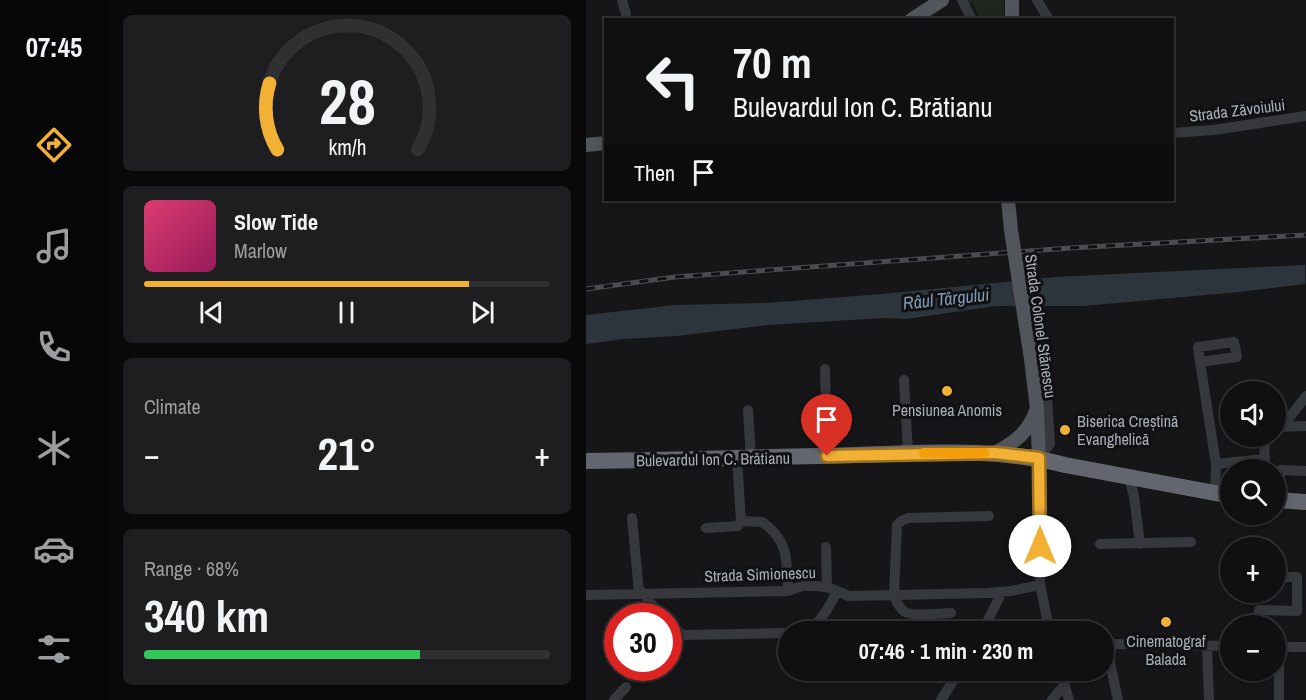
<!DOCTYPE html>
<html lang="en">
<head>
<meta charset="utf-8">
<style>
  :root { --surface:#101012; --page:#1e1e20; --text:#f1f3f6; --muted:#9c9d9f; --line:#303032; --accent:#f2b134 }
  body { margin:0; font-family:"Archivo Narrow",sans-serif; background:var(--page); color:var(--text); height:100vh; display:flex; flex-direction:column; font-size:22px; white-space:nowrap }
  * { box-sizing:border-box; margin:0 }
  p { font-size:20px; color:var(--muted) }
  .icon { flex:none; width:33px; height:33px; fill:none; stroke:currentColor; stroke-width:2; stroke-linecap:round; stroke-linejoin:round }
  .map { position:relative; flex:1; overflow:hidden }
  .panel { display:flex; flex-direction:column; gap:15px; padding:15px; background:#09090a; width:478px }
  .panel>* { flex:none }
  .hud { position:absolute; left:18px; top:18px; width:570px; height:183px; border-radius:0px; box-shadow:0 3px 9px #0003,0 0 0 2px var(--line); background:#101012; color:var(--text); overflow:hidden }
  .fabs { position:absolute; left:634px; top:381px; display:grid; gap:12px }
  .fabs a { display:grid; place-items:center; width:66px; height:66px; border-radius:50%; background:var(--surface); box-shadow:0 3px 9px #0003,0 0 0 2px var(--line); font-size:30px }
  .speed { position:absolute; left:18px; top:603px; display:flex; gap:12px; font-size:30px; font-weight:700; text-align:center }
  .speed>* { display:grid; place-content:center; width:78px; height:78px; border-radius:50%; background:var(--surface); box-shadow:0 3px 9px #0003,0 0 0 2px var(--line); line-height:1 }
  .speed .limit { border:9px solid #d22; background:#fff; color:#111 }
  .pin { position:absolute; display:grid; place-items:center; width:51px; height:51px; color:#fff; margin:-62px -26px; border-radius:50% 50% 50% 0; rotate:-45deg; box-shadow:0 0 6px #0007 }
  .pin .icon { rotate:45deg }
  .me { position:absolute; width:66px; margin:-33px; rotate:0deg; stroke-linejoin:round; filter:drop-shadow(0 0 4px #0008) }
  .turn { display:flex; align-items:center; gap:21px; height:126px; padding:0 30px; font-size:27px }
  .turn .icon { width:78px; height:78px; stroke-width:2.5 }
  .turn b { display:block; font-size:42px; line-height:51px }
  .then { display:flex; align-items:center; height:57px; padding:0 30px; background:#0003; gap:12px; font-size:22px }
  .big { font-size:45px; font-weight:700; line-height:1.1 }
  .panel .card { flex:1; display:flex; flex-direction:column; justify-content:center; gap:9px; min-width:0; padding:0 21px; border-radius:9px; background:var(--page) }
  .panel .dial { align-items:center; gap:0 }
  .dial svg { height:156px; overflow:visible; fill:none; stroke:var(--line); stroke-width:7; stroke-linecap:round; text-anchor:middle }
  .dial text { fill:var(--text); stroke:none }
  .song { display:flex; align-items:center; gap:18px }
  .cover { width:72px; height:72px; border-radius:9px; background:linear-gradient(135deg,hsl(340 70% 55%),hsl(330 70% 35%)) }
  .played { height:6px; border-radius:3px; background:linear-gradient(90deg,var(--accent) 80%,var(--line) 80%) }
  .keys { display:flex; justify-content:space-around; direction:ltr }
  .heat { display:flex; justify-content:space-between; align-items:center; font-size:33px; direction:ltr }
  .charge { height:9px; border-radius:4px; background:linear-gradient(90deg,#34c759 68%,var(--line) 0) }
  .trip { position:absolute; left:192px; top:621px; width:336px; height:60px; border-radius:30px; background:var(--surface); box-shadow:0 3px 9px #0003,0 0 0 2px var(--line); font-weight:700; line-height:60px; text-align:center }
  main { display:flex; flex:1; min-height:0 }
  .tab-bar { display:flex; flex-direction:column; width:108px; justify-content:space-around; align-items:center; background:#060607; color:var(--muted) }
  .tab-bar .icon { width:42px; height:42px }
  .tab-bar .current { color:var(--accent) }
  .tab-bar b { font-size:27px; color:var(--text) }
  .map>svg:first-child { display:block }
  .green { fill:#1e261f }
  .water { fill:#2c353c }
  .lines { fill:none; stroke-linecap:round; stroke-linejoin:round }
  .minor { stroke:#37383d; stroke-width:10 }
  .major { stroke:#53555c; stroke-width:14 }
  .highway { stroke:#63666e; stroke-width:16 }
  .rail-casing { stroke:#4a4c52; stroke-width:5 }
  .rail { stroke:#111113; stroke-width:3; stroke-dasharray:9; stroke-linecap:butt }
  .major-bridge { stroke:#53555c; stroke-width:14 }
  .route-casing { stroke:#9d7322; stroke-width:15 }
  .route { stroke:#f2b134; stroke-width:10 }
  .slow { stroke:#f59e0b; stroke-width:10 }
  .poi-dot { fill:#f2b134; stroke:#111113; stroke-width:2 }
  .labels { text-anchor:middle; stroke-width:6; stroke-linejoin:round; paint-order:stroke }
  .street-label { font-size:16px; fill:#a8adb8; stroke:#111113 }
  .poi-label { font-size:16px; fill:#a8adb8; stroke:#111113 }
  .water-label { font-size:18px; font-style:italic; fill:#7f9bb3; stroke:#111113 }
</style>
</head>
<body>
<main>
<nav class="tab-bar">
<b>07:45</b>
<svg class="icon current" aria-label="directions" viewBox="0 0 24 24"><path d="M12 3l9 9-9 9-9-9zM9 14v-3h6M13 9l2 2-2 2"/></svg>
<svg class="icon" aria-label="music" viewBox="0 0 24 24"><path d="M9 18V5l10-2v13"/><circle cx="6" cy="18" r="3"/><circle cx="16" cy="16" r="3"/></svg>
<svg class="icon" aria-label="phone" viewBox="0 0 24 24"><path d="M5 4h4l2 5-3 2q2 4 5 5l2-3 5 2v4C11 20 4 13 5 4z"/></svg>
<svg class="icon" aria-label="climate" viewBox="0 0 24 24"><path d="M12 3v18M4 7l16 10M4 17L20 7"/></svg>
<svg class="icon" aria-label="car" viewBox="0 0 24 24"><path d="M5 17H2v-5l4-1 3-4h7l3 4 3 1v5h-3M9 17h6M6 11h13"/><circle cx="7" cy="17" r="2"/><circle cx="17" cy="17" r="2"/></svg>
<svg class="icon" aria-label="filters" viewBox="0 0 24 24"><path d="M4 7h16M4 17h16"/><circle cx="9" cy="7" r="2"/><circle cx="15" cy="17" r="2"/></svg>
</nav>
<section class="panel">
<div class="card dial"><svg viewBox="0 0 100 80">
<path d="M14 69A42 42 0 1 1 86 69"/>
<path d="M14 69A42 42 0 0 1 10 35" stroke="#f2b134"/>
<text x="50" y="56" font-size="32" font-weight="700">28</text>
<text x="50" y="72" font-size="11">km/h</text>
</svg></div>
<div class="card">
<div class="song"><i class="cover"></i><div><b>Slow Tide</b><p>Marlow</p></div></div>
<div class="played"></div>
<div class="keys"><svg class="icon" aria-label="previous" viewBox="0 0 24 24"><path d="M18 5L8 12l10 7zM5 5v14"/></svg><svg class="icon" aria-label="pause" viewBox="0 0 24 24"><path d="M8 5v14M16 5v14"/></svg><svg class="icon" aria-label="next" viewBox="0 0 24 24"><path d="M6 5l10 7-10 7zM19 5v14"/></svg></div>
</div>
<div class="card"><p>Climate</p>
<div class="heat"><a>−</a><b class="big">21°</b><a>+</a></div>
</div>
<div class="card"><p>Range · 68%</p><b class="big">340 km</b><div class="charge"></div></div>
</section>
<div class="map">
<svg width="720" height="700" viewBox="0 0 720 700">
  <rect width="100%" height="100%" fill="#161618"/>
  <path class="green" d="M381 0H418V19H394L386 3 380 5Z"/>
  <path class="water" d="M719 265V284L653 292 498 306H410L320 319 298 318 182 325 91 336 38 339 0 344V315L89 305 180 303 296 294 469 277Z"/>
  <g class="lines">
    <path class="minor" d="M36 0 40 14
      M376 0 386 20
      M451 0 463 20
      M586 133 628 130 720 116
      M614 362 651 357 648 342 612 347 614 362 630 464 629 494
      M239 369 241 456
      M318 380 322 453
      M461 397 464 444 453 458 454 585 464 632
      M162 410 165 458
      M697 426 720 396
      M690 427 720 426
      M151 458 155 521 176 522C203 540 201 562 202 591
      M630 464 679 459
      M678 470 679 436
      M543 478 548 496 554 544
      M691 500 695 470 720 471
      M46 518 53 592
      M120 528 152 526 155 521
      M514 544 605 542
      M240 547 241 587
      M56 592 75 616
      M0 595 202 591 216 586H229L241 587 263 596 402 593 425 591 454 585
      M365 613C354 613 328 617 319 612 313 608 310 601 308 595L311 525 315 521 322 518 403 516
      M82 624 97 635 202 633
      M673 626V610L711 611V577H690
      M217 632C234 626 243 606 251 592
      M378 632 379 629
      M396 632 416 592
      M621 646 623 700
      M690 647H720
      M25 659 32 654
      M474 670 483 700
      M28 700 40 687
      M355 700 374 670
      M466 700 478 685
      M532 700 521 649 526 644 645 646
      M693 700V647"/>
    <path class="major" d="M325 20 356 0
      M426 20V0
      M0 145 20 143
      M445 359 451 409 453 458
      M409 453C429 442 442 433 450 411"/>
    <path class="highway" d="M0 461C90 460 180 457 270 455 340 453 411 447 479 465L645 496
      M690 500 720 502"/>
    <defs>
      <path id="rail" d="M0 289 89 277 484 248 720 235"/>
    </defs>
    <use href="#rail" class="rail-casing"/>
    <use href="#rail" class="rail"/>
    <path class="major-bridge" d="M422 200 425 230 445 359"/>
  </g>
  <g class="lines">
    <defs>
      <path id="route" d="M241 456 409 453 453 458 454 546"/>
    </defs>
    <use href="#route" class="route-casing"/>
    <use href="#route" class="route"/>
    <path class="slow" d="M338 453H398"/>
  </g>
  <g class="poi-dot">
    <circle cx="361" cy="391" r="6"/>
    <circle cx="479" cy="430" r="6"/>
    <circle cx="580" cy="622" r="6"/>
  </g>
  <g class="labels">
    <g class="street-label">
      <text transform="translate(651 110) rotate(-7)" y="6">Strada Zăvoiului</text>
      <text transform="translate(455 326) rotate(82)" y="6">Strada Colonel Stănescu</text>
      <text transform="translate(127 459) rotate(-1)" y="6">Bulevardul Ion C. Brătianu</text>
      <text transform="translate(174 574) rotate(-2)" y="6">Strada Simionescu</text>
    </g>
    <g class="poi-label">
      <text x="361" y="416">Pensiunea Anomis</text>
      <text x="491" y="427" text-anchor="start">Biserica Creștină<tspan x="491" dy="18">Evanghelică</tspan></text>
      <text x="580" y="647">Cinematograf<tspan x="580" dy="18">Balada</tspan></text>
    </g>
    <g class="water-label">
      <text transform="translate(360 299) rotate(-6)" y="6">Râul Târgului</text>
    </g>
  </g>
</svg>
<div class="fabs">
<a><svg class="icon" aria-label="sound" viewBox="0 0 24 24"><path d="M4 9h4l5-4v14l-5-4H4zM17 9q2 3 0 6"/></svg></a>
<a><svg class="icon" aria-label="search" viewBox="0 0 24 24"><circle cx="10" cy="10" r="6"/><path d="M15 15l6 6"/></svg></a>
<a>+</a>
<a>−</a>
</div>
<div class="speed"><div class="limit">30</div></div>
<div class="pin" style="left:241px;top:456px;background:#d93025"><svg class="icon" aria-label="arrive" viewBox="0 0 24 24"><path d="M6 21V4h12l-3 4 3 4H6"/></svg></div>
<svg class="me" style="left:454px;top:546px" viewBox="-20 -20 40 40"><circle r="19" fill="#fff"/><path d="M0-13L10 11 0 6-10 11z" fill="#f2b134"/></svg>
<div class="trip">07:46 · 1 min · 230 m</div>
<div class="hud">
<div class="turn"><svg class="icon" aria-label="left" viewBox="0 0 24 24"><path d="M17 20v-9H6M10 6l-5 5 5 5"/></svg><div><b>70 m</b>Bulevardul Ion C. Brătianu</div></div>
<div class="then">Then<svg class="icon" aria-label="arrive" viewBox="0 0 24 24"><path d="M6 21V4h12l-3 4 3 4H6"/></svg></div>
</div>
</div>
</main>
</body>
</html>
